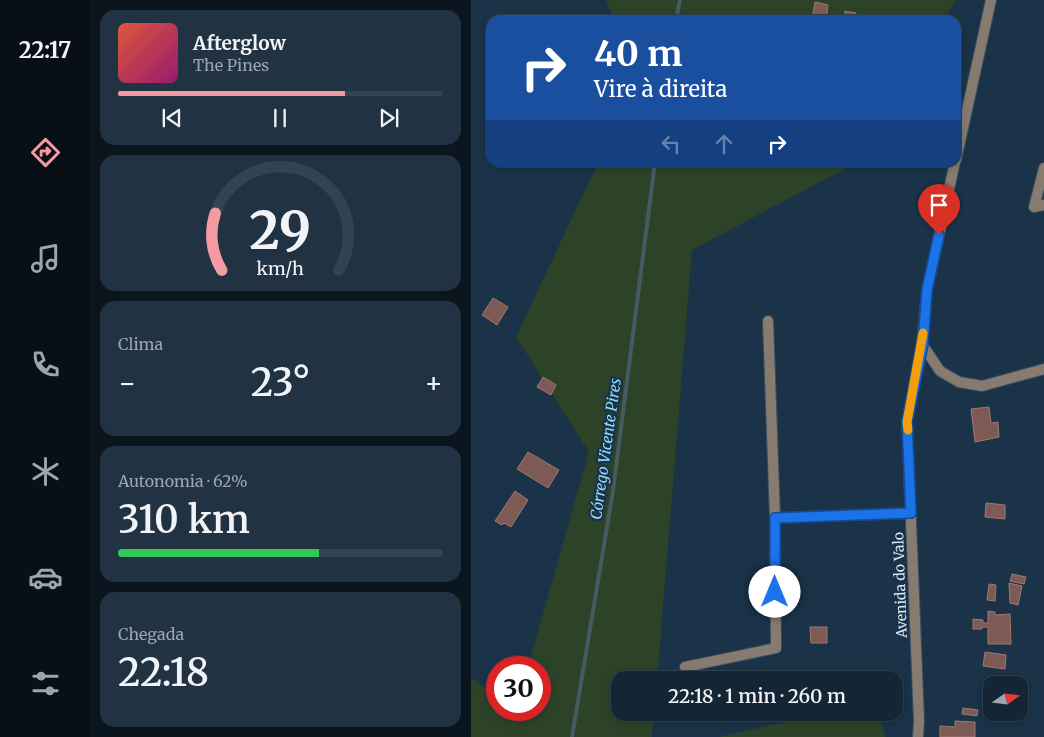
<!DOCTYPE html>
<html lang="pt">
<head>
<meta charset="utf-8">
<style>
  :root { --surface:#142636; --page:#213242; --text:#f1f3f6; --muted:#9da5ad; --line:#334351; --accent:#f49aa3 }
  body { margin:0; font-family:Merriweather,serif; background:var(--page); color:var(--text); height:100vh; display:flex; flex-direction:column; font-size:19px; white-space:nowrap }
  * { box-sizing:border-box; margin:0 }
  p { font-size:16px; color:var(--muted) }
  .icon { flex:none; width:28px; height:28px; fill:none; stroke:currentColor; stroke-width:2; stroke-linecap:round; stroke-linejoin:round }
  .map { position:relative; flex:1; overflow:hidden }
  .details { display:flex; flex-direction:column; gap:10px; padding:10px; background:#0b151e; width:381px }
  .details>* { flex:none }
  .banner { position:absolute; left:15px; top:15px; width:475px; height:152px; border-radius:15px; box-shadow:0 2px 8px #0003,0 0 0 1px var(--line); background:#1a4fa0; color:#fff; overflow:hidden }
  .needle { width:32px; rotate:76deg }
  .controls { position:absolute; left:512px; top:676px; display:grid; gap:10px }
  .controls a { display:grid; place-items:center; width:45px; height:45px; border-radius:10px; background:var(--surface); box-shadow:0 2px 8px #0003,0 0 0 1px var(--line); font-size:25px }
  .speed { position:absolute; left:15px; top:656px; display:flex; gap:10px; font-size:25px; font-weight:700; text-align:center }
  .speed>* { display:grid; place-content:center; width:65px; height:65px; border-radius:50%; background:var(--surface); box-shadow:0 2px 8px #0003,0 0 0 1px var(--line); line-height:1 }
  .speed .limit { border:8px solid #d22; background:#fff; color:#111 }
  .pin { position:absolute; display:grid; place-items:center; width:42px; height:42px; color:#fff; margin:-51px -21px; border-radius:50% 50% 50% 0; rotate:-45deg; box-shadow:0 0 5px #0007 }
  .pin .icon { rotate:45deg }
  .me { position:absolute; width:55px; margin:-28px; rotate:0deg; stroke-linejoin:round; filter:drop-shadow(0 0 4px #0008) }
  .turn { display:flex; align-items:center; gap:18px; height:105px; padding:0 25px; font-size:22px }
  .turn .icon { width:65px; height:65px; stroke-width:2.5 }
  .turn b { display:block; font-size:35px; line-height:42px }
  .lanes { display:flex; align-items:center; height:48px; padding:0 25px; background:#0003; justify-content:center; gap:25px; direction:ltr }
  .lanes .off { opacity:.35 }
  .big { font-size:38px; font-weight:600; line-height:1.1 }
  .details .tile { flex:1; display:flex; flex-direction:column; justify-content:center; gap:8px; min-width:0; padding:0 18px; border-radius:15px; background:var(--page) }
  .details .dial { align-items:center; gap:0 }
  .dial svg { height:130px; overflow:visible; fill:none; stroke:var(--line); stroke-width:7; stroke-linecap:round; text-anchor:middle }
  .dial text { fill:var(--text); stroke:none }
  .song { display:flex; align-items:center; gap:15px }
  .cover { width:60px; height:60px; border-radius:8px; background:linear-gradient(135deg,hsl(10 70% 55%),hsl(320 70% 35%)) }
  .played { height:5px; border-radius:2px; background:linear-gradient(90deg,var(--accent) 70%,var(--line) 70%) }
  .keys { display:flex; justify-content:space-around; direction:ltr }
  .heat { display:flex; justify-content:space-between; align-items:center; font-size:28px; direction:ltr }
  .charge { height:8px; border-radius:4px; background:linear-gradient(90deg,#34c759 62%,var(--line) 0) }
  .trip { position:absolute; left:140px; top:671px; width:292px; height:50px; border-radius:15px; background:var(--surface); box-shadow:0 2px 8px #0003,0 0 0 1px var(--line); font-weight:600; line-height:50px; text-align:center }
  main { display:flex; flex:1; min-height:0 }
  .tabs { display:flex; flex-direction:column; width:90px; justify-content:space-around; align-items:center; background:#080f16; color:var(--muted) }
  .tabs .icon { width:35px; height:35px }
  .tabs .on { color:var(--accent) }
  .tabs b { font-size:22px; color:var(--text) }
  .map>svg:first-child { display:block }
  .green { fill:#2d4328 }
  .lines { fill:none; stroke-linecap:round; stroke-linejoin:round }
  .stream { stroke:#465a63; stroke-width:4 }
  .building { fill:#7d5a53; stroke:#9f7971 }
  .minor-casing { stroke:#395064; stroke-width:12 }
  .tertiary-casing { stroke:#395064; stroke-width:12 }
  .minor { stroke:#877b70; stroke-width:10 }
  .tertiary { stroke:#877b70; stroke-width:10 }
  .route-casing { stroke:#114b97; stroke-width:12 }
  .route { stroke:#1a73e8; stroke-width:9 }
  .slow { stroke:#f59e0b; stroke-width:9 }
  .labels { text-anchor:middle; stroke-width:5; stroke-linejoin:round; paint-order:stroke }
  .street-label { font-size:14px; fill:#dcebf9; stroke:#1a3348 }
  .water-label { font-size:15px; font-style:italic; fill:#90e1fd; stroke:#1a3348 }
</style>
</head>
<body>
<main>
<nav class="tabs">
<b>22:17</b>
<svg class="icon on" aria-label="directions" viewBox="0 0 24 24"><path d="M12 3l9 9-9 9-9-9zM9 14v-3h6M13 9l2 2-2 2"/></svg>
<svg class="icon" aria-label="music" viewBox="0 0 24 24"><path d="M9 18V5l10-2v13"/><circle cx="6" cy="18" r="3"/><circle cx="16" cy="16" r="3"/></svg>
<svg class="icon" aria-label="phone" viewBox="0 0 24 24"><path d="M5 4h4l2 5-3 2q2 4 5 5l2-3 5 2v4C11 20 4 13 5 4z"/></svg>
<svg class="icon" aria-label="climate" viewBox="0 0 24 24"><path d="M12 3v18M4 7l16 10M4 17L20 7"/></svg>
<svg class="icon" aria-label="car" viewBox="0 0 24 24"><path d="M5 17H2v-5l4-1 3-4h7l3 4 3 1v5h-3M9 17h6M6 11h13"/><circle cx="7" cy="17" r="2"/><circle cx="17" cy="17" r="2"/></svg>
<svg class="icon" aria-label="filters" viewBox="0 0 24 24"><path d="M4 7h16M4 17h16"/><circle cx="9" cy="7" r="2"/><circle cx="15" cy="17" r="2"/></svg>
</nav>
<section class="details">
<div class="tile">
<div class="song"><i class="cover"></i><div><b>Afterglow</b><p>The Pines</p></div></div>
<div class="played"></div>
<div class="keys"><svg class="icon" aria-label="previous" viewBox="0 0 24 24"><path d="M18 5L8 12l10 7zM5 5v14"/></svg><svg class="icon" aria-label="pause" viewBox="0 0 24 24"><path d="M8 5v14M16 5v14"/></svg><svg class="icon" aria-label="next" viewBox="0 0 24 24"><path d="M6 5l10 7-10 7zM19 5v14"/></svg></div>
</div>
<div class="tile dial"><svg viewBox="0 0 100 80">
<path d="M14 69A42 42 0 1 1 86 69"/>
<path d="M14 69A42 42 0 0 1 10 34" stroke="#f49aa3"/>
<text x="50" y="56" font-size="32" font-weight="700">29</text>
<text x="50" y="72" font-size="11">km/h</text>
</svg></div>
<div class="tile"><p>Clima</p>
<div class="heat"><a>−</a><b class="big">23°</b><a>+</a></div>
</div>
<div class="tile"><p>Autonomia · 62%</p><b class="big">310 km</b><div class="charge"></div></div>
<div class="tile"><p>Chegada</p><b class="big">22:18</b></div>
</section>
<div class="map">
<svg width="573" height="737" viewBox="0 0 573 737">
  <rect width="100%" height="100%" fill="#1a3348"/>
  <path class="green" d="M135 0H485L472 20H143Z
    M127 163H381L379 166 221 250 186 680H149V712L183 713 181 737H0V677L26 698V710H42L44 712 45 710H69V668L57 667 118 452 45 337Z
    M354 713H408L414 737H248Z"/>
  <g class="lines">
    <path class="stream" d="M205 20 209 0
      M101 737 142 491 184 162"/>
  </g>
  <path class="building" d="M344 2 357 5 355 20H341Z
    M374 11 385 13 383 20H372Z
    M22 298 37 307 26 325 11 315Z
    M72 377 85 385 80 395 66 387Z
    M518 407 520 423 527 422 528 437 504 442 500 409Z
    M57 452 88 470 77 488 46 469Z
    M44 491 57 500 40 527 33 523 31 525 24 521Z
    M515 503 534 505V519L514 517Z
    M541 574 555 577 553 584 539 581Z
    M538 583 551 586 547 605 539 603Z
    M518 584 525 585 524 601 516 600Z
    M517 611 524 612V615L539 614 540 644H517V627H511V629H502V619L512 620V623H517Z
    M339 627H356V643H340Z
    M514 652 535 655 534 669 512 666Z
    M492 708 507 710 506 716 491 714Z
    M484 721 504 722V737H469V726L484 727Z"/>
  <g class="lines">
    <defs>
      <path id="minor" d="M573 168 563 207 573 205
        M304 518 440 513
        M214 667 305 648 304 518 297 321
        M447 737 448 721 436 422 451 344"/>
      <path id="tertiary" d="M485 160 520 0
        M484 162 456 290 451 344 469 371 488 382 511 386 573 369"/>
    </defs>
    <use href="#minor" class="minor-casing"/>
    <use href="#tertiary" class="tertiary-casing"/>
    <use href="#minor" class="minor"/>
    <use href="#tertiary" class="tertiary"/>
  </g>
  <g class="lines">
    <defs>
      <path id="route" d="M304 592V518L440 513 436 422 452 344 456 290 468 235"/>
    </defs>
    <use href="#route" class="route-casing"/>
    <use href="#route" class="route"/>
    <path class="slow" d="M437 430 436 422 452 333"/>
  </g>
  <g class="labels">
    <g class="street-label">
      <text transform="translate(429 585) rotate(-92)" y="5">Avenida do Valo</text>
    </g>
    <g class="water-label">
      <text transform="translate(135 449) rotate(-82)" y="5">Córrego Vicente Pires</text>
    </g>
  </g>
</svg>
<div class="controls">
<a><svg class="needle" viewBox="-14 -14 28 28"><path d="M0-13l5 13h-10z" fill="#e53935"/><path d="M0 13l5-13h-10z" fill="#9da5ad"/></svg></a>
</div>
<div class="speed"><div class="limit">30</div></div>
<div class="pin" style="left:468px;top:235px;background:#d93025"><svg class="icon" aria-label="arrive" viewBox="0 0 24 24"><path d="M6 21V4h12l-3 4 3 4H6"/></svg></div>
<svg class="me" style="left:304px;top:592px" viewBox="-20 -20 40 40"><circle r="19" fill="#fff"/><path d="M0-13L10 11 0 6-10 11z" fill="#1a73e8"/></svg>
<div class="trip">22:18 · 1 min · 260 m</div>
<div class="banner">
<div class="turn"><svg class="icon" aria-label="right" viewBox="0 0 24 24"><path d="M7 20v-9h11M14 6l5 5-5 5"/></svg><div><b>40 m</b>Vire à direita</div></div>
<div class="lanes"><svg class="icon off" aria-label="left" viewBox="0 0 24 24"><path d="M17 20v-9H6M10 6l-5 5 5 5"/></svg><svg class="icon off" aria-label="ahead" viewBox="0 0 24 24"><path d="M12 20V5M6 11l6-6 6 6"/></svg><svg class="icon" aria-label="right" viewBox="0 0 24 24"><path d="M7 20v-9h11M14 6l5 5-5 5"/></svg></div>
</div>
</div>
</main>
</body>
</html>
